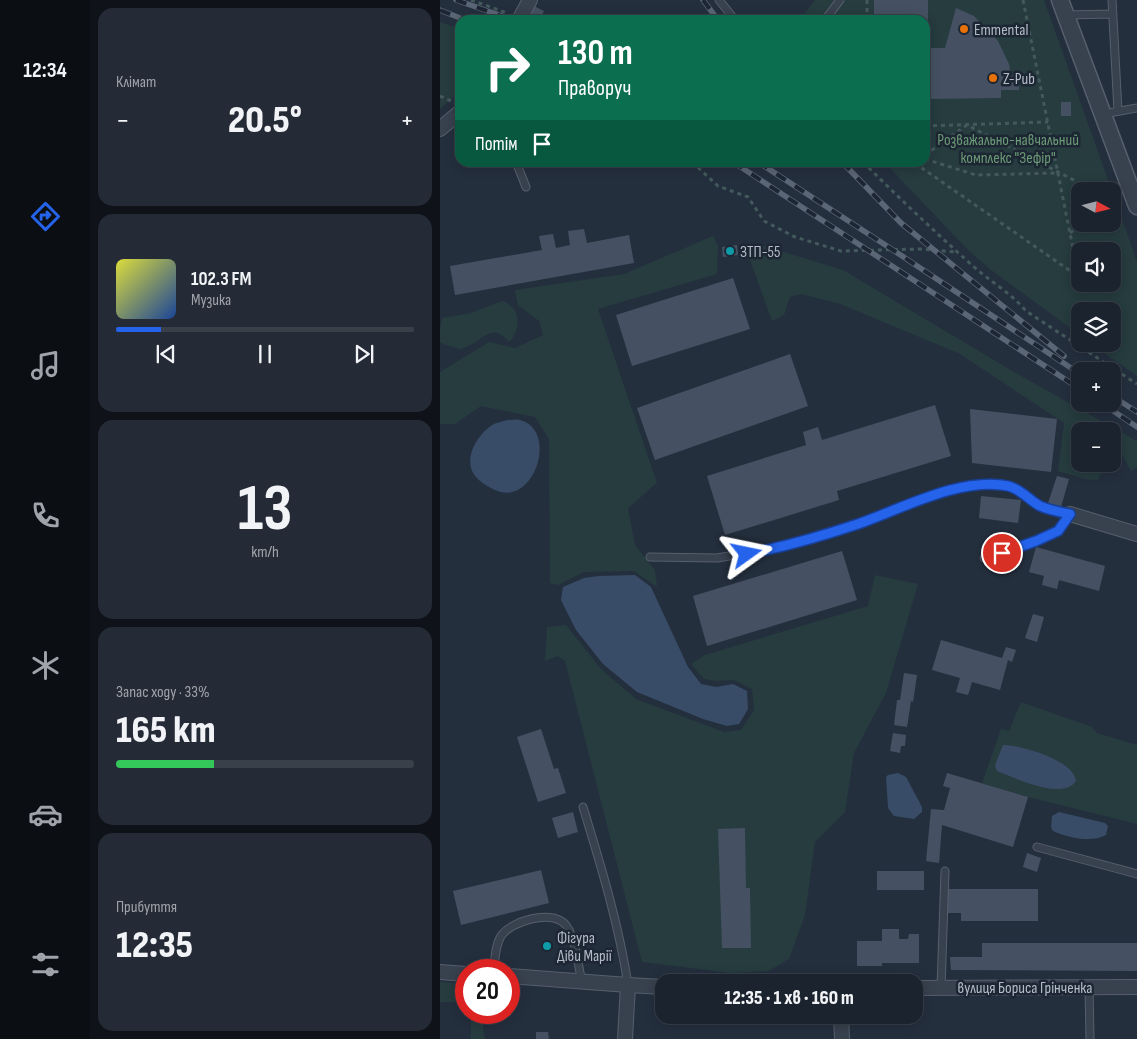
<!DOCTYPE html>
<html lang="uk">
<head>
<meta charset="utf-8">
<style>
  :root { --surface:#1b232e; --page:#242b36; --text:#f1f3f6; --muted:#a0a4aa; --line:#39404a; --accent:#2563eb }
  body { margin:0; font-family:"Sofia Sans Condensed",sans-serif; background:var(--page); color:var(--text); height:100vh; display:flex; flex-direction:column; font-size:19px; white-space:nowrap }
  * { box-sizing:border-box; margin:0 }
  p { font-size:16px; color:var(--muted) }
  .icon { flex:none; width:28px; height:28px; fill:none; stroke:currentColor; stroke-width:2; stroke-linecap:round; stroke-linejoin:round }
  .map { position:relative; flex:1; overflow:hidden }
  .side { display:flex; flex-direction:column; gap:8px; padding:8px; background:#0f1319; width:350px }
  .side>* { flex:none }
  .top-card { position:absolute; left:15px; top:15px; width:475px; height:152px; border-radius:15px; box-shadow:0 2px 12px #0003,0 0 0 1px var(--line); background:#0b6e4f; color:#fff; overflow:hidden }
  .needle { width:32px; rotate:97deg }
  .fabs { position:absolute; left:631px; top:182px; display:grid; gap:10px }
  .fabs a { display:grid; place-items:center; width:50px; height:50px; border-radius:10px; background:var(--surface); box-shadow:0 2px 12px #0003,0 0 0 1px var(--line); font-size:25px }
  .speed { position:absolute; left:15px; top:959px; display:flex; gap:10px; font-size:25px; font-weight:700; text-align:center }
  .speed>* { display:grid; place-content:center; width:65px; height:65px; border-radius:50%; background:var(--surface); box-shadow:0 2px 12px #0003,0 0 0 1px var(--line); line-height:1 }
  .speed .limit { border:8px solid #d22; background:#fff; color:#111 }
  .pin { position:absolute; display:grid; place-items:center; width:42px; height:42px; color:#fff; margin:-21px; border:2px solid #fff; border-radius:50%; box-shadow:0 1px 5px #0007 }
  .me { position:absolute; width:55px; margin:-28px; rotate:78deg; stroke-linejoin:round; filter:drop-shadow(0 0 4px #0008) }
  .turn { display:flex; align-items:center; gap:18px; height:105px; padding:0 20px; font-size:22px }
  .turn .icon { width:65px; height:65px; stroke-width:2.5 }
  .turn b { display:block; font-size:35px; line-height:42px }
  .then { display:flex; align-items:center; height:48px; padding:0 20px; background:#0003; gap:10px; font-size:19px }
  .big { font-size:38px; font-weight:800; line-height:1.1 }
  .side .card { flex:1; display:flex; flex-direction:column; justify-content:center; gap:8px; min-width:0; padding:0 18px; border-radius:15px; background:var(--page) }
  .side .dial { align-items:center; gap:0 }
  .dial b { font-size:65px; line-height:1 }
  .song { display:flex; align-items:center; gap:15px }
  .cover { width:60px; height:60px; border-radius:8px; background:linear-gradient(135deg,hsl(60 70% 55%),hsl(220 70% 35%)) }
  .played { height:5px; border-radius:2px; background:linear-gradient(90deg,var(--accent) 15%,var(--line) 15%) }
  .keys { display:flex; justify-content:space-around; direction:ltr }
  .heat { display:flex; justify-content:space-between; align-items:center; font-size:28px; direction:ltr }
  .charge { height:8px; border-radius:4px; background:linear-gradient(90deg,#34c759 33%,var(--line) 0) }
  .trip { position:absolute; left:215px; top:974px; width:268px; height:50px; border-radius:15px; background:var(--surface); box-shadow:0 2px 12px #0003,0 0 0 1px var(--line); font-weight:800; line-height:50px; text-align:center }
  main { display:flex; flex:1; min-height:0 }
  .tab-bar { display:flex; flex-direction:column; width:90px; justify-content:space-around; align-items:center; background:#0b0e12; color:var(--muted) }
  .tab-bar .icon { width:35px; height:35px }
  .tab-bar .current { color:var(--accent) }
  .tab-bar b { font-size:22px; color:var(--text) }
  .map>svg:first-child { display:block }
  .green { fill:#263c3f; fill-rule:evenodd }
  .water { fill:#394c67 }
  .building { fill:#455162 }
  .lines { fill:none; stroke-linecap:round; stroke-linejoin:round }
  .service-casing { stroke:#565f6c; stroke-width:9 }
  .minor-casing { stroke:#565f6c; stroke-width:16 }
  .tertiary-casing { stroke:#565f6c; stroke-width:19 }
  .path { stroke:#44595c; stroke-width:3; stroke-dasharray:4 4; stroke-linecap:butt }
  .service { stroke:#38414e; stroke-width:7 }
  .minor { stroke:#38414e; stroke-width:14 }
  .tertiary { stroke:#38414e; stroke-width:16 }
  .rail-casing { stroke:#5a6575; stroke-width:5.5 }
  .rail { stroke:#1d2633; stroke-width:4; stroke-dasharray:11; stroke-linecap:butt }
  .route-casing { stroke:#184099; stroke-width:12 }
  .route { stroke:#2563eb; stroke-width:9 }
  .food-dot { fill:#e8710a; stroke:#1d2633; stroke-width:2 }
  .culture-dot { fill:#0f9aa8; stroke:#1d2633; stroke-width:2 }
  .labels { text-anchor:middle; stroke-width:5; stroke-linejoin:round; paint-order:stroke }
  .poi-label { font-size:16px; fill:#b4bcc9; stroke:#1d2633; text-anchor:start }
  .park-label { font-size:16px; fill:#6b9a76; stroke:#1d2633 }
  .street-label { font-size:16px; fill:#b4bcc9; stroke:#1d2633 }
</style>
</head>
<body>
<main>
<nav class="tab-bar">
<b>12:34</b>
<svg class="icon current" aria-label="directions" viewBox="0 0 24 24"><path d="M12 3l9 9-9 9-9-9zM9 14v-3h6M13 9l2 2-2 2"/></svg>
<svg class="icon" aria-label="music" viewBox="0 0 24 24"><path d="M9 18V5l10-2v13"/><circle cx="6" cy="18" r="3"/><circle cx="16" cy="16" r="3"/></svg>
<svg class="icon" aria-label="phone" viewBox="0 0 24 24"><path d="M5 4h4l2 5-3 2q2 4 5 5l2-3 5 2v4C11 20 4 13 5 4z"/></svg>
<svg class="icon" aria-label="climate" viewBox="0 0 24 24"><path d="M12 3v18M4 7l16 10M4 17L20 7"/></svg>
<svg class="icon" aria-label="car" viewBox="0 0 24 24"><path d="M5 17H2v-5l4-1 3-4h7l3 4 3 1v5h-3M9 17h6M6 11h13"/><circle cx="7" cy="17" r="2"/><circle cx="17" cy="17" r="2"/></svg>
<svg class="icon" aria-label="filters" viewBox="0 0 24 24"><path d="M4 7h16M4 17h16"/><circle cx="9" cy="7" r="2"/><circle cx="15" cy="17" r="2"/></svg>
</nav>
<section class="side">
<div class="card"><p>Клімат</p>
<div class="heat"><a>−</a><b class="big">20.5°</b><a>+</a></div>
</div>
<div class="card">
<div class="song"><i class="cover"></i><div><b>102.3 FM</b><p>Музика</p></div></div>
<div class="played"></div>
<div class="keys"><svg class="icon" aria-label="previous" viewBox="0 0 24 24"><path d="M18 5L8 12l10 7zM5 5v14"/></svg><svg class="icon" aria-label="pause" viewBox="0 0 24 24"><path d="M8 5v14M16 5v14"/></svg><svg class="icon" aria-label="next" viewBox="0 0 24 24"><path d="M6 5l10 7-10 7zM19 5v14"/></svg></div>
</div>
<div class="card dial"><b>13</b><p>km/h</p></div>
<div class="card"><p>Запас ходу · 33%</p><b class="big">165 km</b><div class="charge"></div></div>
<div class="card"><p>Прибуття</p><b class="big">12:35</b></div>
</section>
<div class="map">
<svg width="697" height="1039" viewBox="0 0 697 1039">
  <rect width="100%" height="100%" fill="#242f3e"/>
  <path class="green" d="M375 0H604L672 191H640V224H672L673 193 697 262V376L657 348 661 344H672V311H640V335L551 270 528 250 445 163 485 162V20H360ZM640 251H672V284H640Z
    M0 22 20 29V91L0 109Z
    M273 236 278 246 277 274 158 309 217 483 188 508 195 545 215 570 217 587 194 571 144 572 118 585 110 583 109 439 95 417 41 406 15 424H0V372L49 342 75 348 103 335 99 321 78 305 75 290 184 274Z
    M314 243 403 270 574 372 697 441V467L691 471 680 451 673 452 672 431H640V464H664L663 472 657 480 645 479 618 471 624 423 520 354 400 304 361 294 350 297 344 315 332 321 310 260Z
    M62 301C81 307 82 329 69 342 56 327 50 332 36 342 31 345 26 347 21 349L6 345 0 342V329L2 318 31 313Z
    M435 575 478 584 446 693 414 753 405 812 375 842 365 915 349 959 329 971 291 973 202 962 125 661 118 656 105 661 107 627 126 625 161 669 196 699 284 732 301 730 314 710 312 689 294 680 276 681 264 679 251 664 265 655 428 606Z
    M581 702 652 727 657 733 697 745V824L588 797 542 783 561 729 569 731Z
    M0 982 26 984V1010L22 1002H0Z
    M28 1013H45L43 1028 45 1039H31V1018Z"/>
  <path class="water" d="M68 420C72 420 77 419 80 420 120 430 93 513 51 488 45 485 39 481 35 476 22 459 38 433 54 424 58 422 64 421 68 420Z
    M195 575 211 587 248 667 261 684 276 687 293 684 307 691 308 709 299 724 287 726 263 719 197 692 163 664 136 630 121 600 123 587 144 578 159 576Z
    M563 745C581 745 634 760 636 781 623 801 575 778 557 771L555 765Z
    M458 773 466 777 482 807V812L474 819 454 816 448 808 446 777 448 775Z
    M619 812 665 823 668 826 666 835C651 843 629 838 613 831L611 827 612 816Z"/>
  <path class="building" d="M434 0H488V48H505L516 8 534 16 558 41 569 64 571 76H579V90H561V98L485 99V20H434Z
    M94 6 104 11 100 20 90 15Z
    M621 102H631V116H621Z
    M144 229 147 243 189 235 194 263 15 295 10 266 102 250 99 236 113 234 116 248 130 245 128 231Z
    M297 245 298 255 283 257 282 247Z
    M293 278 310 329 192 366 176 315Z
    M350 354 368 406 215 460 197 408Z
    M495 405 511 456 397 491 399 500 285 535 267 476 366 445 363 432 378 427 382 440Z
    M530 409 617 419 611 472 532 463Z
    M617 476 629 479 621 507 608 503Z
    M541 496 581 500 578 523 539 518Z
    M596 547 665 566 659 591 619 580 617 589 602 585 604 576 589 572Z
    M402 551 417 600 267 646 253 596Z
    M593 614 604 617 597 642 585 638Z
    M501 640 562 658 566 647 576 650 572 662 568 660 560 690 532 682 528 695 516 692 520 678 492 670Z
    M464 673 477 675 473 702 471 701 467 727 454 725 457 700H460Z
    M101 729 114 769 118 768 126 793 98 802 77 737Z
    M453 733 466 735 465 746H461L460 753 450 751Z
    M507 773 588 797 573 847 502 825 499 863 486 861 491 809 504 810 510 788 503 786Z
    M133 812 138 832 118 838 112 818Z
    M305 828 306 888H310L311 948H282L278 829Z
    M587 853 601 858 597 872 583 867Z
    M101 870 109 903 21 925 13 891Z
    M437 871H484V890H437Z
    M508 889H598V921H521V913H508Z
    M442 929H459V939H468L469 934H479V963H442V966H417V941H442Z
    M542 943H697V971L511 970 510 957H542Z
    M96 1032H108L109 1039H96Z"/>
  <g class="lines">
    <defs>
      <path id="service" d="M279 0 295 20
        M672 0 678 111
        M626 15 673 14
        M385 20 400 0
        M663 114 697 108
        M76 162 86 187
        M210 557 277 558 331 549 418 524 497 494 531 485 568 486 578 490 602 507 630 514 618 531 596 541 544 558
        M143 807C161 866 179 925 188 985
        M597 847 697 874
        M54 970C55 959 55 946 61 936 71 921 110 910 124 923 135 933 138 966 142 982
        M649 987 650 1039
        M501 988 505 871"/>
      <path id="minor" d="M79 20 90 0
        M0 129 20 112
        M630 514 697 534
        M0 972 26 974
        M69 976 188 985 224 987
        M474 988 697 987
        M401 1015 402 1039
        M185 1039 188 985"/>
      <path id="tertiary" d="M620 0 697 206"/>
    </defs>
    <use href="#service" class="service-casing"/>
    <use href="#minor" class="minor-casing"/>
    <use href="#tertiary" class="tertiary-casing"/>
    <path class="path" d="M31 0 67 13
      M427 0V20
      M583 0 639 278
      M0 96 11 101
      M485 126 608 122
      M485 155 527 125 655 191
      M485 159 536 175 617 173
      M252 162 278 186 308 197 324 221 355 237 401 251 479 249 516 252
      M423 162C459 198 496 233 534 267 551 282 571 293 586 311L697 384
      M476 162 479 166 639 277
      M630 233 641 224"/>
    <use href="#service" class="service"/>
    <use href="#minor" class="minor"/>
    <use href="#tertiary" class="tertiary"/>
    <defs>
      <path id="rail" d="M16 0 73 20
        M263 0 278 20
        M0 10 25 20
        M293 162 640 389
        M318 162 453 250 640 374
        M402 162 461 223 624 356
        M672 396 697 412
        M663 404 697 427"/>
    </defs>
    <use href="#rail" class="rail-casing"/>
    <use href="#rail" class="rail"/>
  </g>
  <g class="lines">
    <defs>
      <path id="route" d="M307 554C344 547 382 536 418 524 461 509 522 476 568 486 581 489 589 500 600 506 609 510 620 512 630 514L618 531 596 541 562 553"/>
    </defs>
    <use href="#route" class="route-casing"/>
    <use href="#route" class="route"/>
  </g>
  <g class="food-dot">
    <circle cx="524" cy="29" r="5"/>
    <circle cx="553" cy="78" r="5"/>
  </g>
  <g class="culture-dot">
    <circle cx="290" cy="251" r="5"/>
    <circle cx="107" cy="946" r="5"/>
  </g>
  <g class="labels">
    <g class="poi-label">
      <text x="534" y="35">Emmental</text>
      <text x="563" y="84">Z-Pub</text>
      <text x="300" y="257">ЗТП-55</text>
      <text x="117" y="943">Фігура<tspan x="117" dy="18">Діви Марії</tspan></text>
    </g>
    <g class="park-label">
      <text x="568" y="145">Розважально-навчальний<tspan x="568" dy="18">комплекс "Зефір"</tspan></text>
    </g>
    <g class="street-label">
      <text x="585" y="993">вулиця Бориса Грінченка</text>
    </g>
  </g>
</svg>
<div class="fabs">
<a><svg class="needle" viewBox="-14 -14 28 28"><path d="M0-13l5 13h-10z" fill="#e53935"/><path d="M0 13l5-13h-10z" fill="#a0a4aa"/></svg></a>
<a><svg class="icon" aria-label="sound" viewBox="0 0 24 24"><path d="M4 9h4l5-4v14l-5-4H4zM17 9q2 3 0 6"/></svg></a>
<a><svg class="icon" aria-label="layers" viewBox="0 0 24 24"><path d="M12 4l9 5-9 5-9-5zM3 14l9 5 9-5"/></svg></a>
<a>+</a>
<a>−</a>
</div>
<div class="speed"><div class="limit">20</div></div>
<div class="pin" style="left:562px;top:553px;background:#d93025"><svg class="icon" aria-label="arrive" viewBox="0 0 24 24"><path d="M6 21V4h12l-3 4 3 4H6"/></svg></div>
<svg class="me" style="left:307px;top:554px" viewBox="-20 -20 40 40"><path d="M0-17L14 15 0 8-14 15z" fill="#2563eb" stroke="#fff" stroke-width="4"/></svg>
<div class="trip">12:35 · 1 хв · 160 m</div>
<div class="top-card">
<div class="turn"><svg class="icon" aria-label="right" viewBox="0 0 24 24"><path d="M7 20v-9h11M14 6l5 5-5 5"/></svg><div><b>130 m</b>Праворуч</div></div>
<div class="then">Потім<svg class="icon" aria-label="arrive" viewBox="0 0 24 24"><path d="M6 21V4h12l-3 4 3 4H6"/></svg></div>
</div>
</div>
</main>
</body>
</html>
